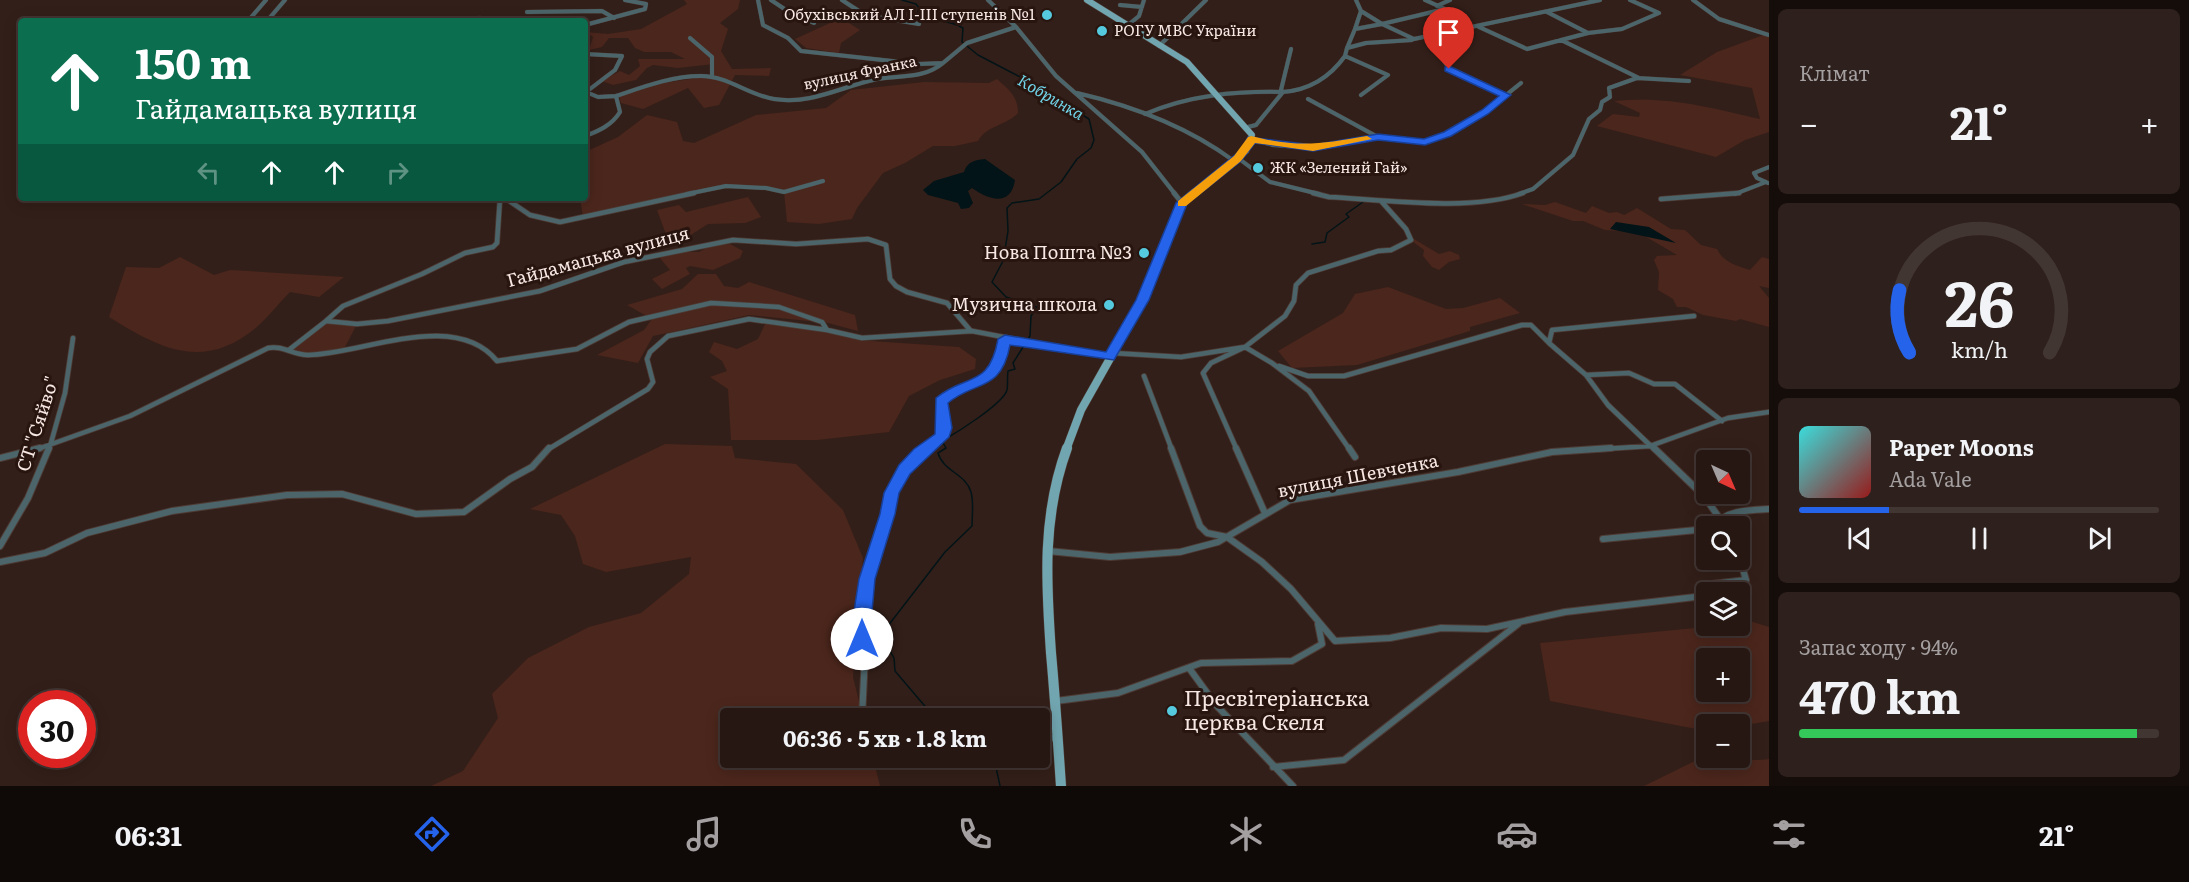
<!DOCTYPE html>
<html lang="uk">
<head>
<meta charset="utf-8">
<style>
  :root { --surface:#261713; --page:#2e201c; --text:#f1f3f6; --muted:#a49fa0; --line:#423633; --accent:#2563eb }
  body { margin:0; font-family:Literata,serif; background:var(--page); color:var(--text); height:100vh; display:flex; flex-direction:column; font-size:22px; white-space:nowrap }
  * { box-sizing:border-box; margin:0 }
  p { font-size:20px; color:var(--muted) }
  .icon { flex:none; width:33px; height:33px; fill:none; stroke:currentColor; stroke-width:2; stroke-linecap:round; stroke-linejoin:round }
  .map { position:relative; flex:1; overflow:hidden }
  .sheet { display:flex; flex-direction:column; gap:9px; padding:9px; background:#150d0a; width:420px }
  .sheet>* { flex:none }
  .banner { position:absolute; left:18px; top:18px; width:570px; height:183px; border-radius:6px; box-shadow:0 3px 15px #0003,0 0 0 2px var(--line); background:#0b6e4f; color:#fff; overflow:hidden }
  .needle { width:39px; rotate:136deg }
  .controls { position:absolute; left:1696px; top:450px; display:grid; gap:12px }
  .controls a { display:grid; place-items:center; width:54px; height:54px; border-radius:6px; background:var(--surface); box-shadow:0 3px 15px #0003,0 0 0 2px var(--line); font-size:30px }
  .speed { position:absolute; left:18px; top:690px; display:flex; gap:12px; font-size:30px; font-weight:700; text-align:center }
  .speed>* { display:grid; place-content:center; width:78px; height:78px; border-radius:50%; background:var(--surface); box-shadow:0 3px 15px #0003,0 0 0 2px var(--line); line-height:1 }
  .speed .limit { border:9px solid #d22; background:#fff; color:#111 }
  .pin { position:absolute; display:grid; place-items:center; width:51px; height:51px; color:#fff; margin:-62px -26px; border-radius:50% 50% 50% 0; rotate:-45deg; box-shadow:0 0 6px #0007 }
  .pin .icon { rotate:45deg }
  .me { position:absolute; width:66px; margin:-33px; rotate:0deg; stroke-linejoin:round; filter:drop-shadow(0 0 4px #0008) }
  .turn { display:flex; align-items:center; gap:21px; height:126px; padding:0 18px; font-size:27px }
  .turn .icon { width:78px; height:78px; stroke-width:2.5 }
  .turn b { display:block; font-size:42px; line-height:51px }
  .lanes { display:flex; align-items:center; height:57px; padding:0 18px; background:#0003; justify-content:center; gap:30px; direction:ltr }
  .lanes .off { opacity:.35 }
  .big { font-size:45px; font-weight:700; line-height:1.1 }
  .sheet .tile { flex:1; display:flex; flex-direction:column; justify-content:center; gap:9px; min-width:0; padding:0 21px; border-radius:9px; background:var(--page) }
  .sheet .dial { align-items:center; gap:0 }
  .dial svg { height:156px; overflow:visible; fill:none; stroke:var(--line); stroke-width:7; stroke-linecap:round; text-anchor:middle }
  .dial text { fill:var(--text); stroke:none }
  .song { display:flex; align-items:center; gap:18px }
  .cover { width:72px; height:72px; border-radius:9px; background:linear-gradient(135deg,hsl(180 70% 55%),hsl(0 70% 35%)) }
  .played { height:6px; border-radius:3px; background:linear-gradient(90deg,var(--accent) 25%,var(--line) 25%) }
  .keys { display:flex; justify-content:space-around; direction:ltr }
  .heat { display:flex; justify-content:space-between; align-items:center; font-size:33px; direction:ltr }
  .charge { height:9px; border-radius:4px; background:linear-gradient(90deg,#34c759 94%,var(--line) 0) }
  .trip { position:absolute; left:720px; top:708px; width:330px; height:60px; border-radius:6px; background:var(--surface); box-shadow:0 3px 15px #0003,0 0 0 2px var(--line); font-weight:700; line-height:60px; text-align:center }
  .menu { display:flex; height:96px; justify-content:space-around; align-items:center; background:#0f0908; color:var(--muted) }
  .menu .icon { width:42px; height:42px }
  .menu .active { color:var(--accent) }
  .menu b { font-size:27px; color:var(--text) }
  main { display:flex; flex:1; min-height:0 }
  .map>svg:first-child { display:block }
  .green { fill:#4b261c; fill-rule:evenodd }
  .water { fill:#021417 }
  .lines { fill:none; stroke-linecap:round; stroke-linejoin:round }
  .stream { stroke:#021417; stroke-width:1.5 }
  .minor-far2-casing { stroke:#4e3b35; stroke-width:4.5 }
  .minor-far1-casing { stroke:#4e3b35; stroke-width:6 }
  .minor-casing { stroke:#4e3b35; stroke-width:8 }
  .primary-far2-casing { stroke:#4e3b35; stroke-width:7 }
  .primary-far1-casing { stroke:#4e3b35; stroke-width:9 }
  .primary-casing { stroke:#4e3b35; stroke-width:11 }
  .minor-far2 { stroke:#4c656a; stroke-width:4 }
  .minor-far1 { stroke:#4c656a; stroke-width:4.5 }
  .minor { stroke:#4c656a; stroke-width:6 }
  .primary-far2 { stroke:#71a5af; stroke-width:6 }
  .primary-far1 { stroke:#71a5af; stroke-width:8 }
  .primary { stroke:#71a5af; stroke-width:10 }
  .route { fill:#2563eb; stroke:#184099; stroke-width:1.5 }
  .slow { fill:#f59e0b }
  .poi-dot { fill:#55cadf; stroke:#281510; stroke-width:2 }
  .labels { text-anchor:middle; stroke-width:6; stroke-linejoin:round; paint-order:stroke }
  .far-poi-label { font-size:15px; fill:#f7e8e4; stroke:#281510; text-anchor:start }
  .far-street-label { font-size:15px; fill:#f7e8e4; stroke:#281510 }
  .far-water-label { font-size:16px; font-style:italic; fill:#71d4e8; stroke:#281510 }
  .poi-label { font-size:18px; fill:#f7e8e4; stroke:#281510; text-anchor:end }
  .street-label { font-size:18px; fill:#f7e8e4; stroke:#281510 }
  .near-poi-label { font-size:21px; fill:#f7e8e4; stroke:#281510; text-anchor:start }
</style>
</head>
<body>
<main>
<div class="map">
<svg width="1769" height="786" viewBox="0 0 1769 786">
  <rect width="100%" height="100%" fill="#331f19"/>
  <path class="green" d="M684 0H740L738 9 720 23 728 29 721 51 732 69 771 68 769 76 735 75 719 105 704 108 688 88 643 109 621 103 619 96 663 83 711 76 714 74V64L678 68 653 65 647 68 636 80 613 85 602 81 620 71 629 75 640 66 638 59H685L671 52H644L635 48 628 38H609L602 47 589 50 593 37 586 32 608 34 641 29 687 4Z
    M841 18 860 30 841 43 839 53 806 48 795 39Z
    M1769 33V132L1745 140 1716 157 1597 126 1613 114 1639 117 1640 113 1614 101C1670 96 1706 107 1760 119L1752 88 1680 75 1717 52Z
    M997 79C1009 90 1018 96 1018 113 1006 126 987 125 978 141L955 146H933L905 163 883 173 857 208 852 219 819 224 787 222 784 192C718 176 648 203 583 217L580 198H585V152L618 137 647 115 677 122 683 141 694 143 756 115 826 108 851 90 924 82 989 83Z
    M748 197 761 217 745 223 708 224 686 238 667 237 657 210 679 205 686 212Z
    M1555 202 1586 213 1592 206 1609 213 1617 212 1624 215 1637 208 1671 229 1685 230 1701 245 1717 249C1723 262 1737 266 1750 270L1762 257 1769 259V288L1759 286 1769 298V327L1740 319 1736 321 1703 315 1686 307H1677L1673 299 1658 290 1659 272 1654 260 1657 256 1677 255 1638 232 1605 230 1583 221H1573L1522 204 1545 205Z
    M1414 239 1439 254 1450 251 1459 255 1460 259 1449 262 1439 270 1432 267 1423 256 1424 250 1412 241Z
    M730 244 743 251 740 258 713 270 690 266 686 268 690 274 662 289 652 279 670 270 660 258 674 252H699L710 246Z
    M180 257 214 275 230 270 344 277 319 297 290 292C279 303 269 316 258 326 205 372 160 349 109 317L126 267 159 268Z
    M698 274H716L724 286 738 288 749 282 855 315 858 331 828 323 749 315 653 336 638 363 597 355 644 330 652 319 627 305 682 289Z
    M1388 287 1446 309 1463 308 1500 298 1520 313 1470 327V331L1357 365 1292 368 1278 351 1343 313 1355 294Z
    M326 321 357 324 343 351 306 355 290 349Z
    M766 322 822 331 857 340 959 347 976 359 975 369 940 380 909 396 889 432 817 440H731L728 389 710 377 727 371 722 361 709 352 714 342 737 349 758 339Z
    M665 444 732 446 735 458 796 464 843 510 863 558 853 677 863 718H730V758H873L880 786H431L463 771 498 718 492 694 528 658 589 627 641 613 689 574 691 557 606 572 583 564 575 536 561 515 530 509Z
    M1753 622 1769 627V721L1740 726 1707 724V731L1550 701 1540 643 1716 626H1740V623ZM1707 658H1740V692H1707Z
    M1707 755V758C1728 758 1752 762 1769 759V786H1644Z"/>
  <path class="water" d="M985 159 1015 180C1011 208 987 199 972 188L968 191 973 203 969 208 961 209 958 203 928 195 923 190 934 181 964 172C967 162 974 160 985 159Z
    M1616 222 1649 227 1676 243 1610 229Z"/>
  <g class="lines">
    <path class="stream" d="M902 0 916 4 919 8 917 14C932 22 949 19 963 28L962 42 978 55 1026 80 1089 119 1094 140 1091 148 1077 159 1061 182 1039 199 1012 203 1007 208 1008 231 1004 256
      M1312 244 1325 242 1327 233 1349 217 1346 214 1363 202
      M935 718 895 671 894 658 885 642 884 631 945 552 972 526C972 515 974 503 971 492 966 474 943 471 938 453L946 448 942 441C956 433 1003 404 1007 390 1008 386 1007 377 1008 371L1015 369 1013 363 1030 336 1031 316 1037 307 1006 297 992 282 1003 261
      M994 758 1000 786"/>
    <defs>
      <path id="minor-far2" d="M758 0 763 25 788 38 801 51 919 64 943 63 967 43 1016 27
        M771 0 792 14 814 23
        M842 0 865 15 919 24
        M988 0 1016 27 1056 76 1142 152 1175 194
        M1356 0 1361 11
        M1693 0 1719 19 1769 35
        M1120 5 1142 7
        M1437 6 1450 0
        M1361 11 1382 24 1445 9 1425 0
        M527 12 602 11 614 18
        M1547 12 1588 33
        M248 21 266 0
        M267 21 285 0
        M432 21 480 18 492 21
        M1437 21 1457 15 1445 9
        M585 25 645 9 646 4 625 0
        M1127 26 1139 16 1144 0
        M1479 27 1527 49 1588 33 1622 29 1659 13 1630 0
        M1355 29 1361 11
        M1427 37 1449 68 1506 95
        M690 38 712 57V76
        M1561 40 1639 78
        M1159 46 1206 0
        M1347 48 1355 29 1382 24 1414 39 1600 0
        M585 54 622 56 615 70 586 92 598 97 616 96
        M1077 93C1133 106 1188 127 1234 161
        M1361 95 1388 75 1345 56 1347 48 1366 43 1412 40
        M1308 99 1376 136
        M1145 114C1190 95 1235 91 1283 92L1281 90 1291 49
        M1248 127 1256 125 1283 92C1309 90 1330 77 1345 56
        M585 136C599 131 612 125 620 112L616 96C643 87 672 76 701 76 728 76 748 95 774 99 811 105 843 86 877 79 900 75 924 79 943 63
        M1251 139 1273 145 1313 148 1378 137 1425 142 1448 134 1485 112 1521 83
        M1238 158 1270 182 1319 194
        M1768 183 1757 178 1754 173 1769 167
        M687 194 726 186 766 188 784 192 823 181
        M1519 194 1533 189 1573 155 1589 119 1600 110 1602 102 1610 97 1609 88 1637 78 1689 81
        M1735 194 1766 182"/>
      <path id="minor-far1" d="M1174 193 1182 203
        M1313 193 1329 197C1384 200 1472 212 1523 193
        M431 198H452
        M505 198 530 215 560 222 694 193
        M1661 199 1739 193
        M326 321 343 306 422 274 465 253 493 247 497 243 500 198
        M290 349 326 321 357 324 388 321 540 291 624 262 733 240 796 244 868 239 886 245 890 279 896 286 907 292 947 303 970 330
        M1112 353 1181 357 1245 347 1285 316 1294 301 1296 285 1308 273 1378 251 1391 250 1411 240 1406 229 1381 201
        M1279 366 1308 376H1344L1522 325H1531L1549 343
        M1586 375 1549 343 1552 330 1694 316
        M1144 376 1172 450
        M35 450 130 416 268 348C283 345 293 355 308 355 363 354 455 309 497 361L577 349 629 322 711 303 779 307 822 322 827 330 862 338 972 331 1109 357
        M49 450 65 393 73 338
        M547 450 648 389 653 382 647 359 650 352 668 336 749 319 827 330
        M923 450C947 432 945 430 941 401 977 376 992 389 1005 339
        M1237 450 1203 373 1211 363 1245 347 1272 363 1309 391 1350 450
        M1587 450 1650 446 1728 418 1769 412
        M1655 450 1608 405 1586 375 1629 373 1654 384H1675L1722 421"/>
      <path id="minor" d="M1171 448 1200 526 1207 533 1227 537 1262 562 1291 589 1335 641 1390 638 1441 628 1487 629 1565 612 1704 596 1712 584 1746 580 1740 559
        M1236 448 1264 511
        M1349 448 1355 457
        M1654 448 1704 496 1725 526
        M0 458 40 448
        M1713 526C1727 510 1748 510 1769 509
        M1603 539 1707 529
        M0 546 28 498 49 448
        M1048 551 1110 557 1180 552 1218 542 1290 500 1458 472 1552 452 1611 448
        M0 562 45 553 87 533 172 511 287 495 342 494 416 514 464 512 510 479 532 467 549 448
        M1189 668 1216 705 1293 786
        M1056 701 1118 693 1201 663 1292 661 1322 644 1318 624
        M862 718 865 654 860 624 867 579 888 514 891 493 904 469 925 448
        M1040 738H1058
        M868 758H887
        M1273 767 1344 760 1518 624"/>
      <path id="primary-far2" d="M1087 0 1187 62 1252 135 1246 151 1193 194"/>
      <path id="primary-far1" d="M1066 450 1081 410 1143 300 1182 203 1194 193"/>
      <path id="primary" d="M1061 786C1058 742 1055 697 1051 653 1046 582 1042 516 1067 448"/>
    </defs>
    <use href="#minor-far2" class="minor-far2-casing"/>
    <use href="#minor-far1" class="minor-far1-casing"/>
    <use href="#minor" class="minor-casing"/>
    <use href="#primary-far2" class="primary-far2-casing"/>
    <use href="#primary-far1" class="primary-far1-casing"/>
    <use href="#primary" class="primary-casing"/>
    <use href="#minor-far2" class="minor-far2"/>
    <use href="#minor-far1" class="minor-far1"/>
    <use href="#minor" class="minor"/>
    <use href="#primary-far2" class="primary-far2"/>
    <use href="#primary-far1" class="primary-far1"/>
    <use href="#primary" class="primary"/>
  </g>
  <path class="route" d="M1449 66 1511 95 1488 114 1451 136 1425 145 1378 140 1313 151 1255 143 1241 161 1187 204 1149 300 1114 360 1010 345C1001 393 975 380 948 403L952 428 949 437 910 474 899 493 895 514 875 579 869 644 862 647 856 644 852 624 859 579 880 514 884 493 899 465 914 449 935 434 936 398C966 373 989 389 998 339L1005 335 1106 352 1136 300 1176 203 1241 150 1248 137 1313 145 1378 134 1424 139 1444 132 1482 110 1499 96 1445 71V67Z"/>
  <path class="slow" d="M1251 136C1298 148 1321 144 1367 136L1372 139 1313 151 1255 143 1241 161 1186 206H1178V201L1234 156 1248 137Z"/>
  <g class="poi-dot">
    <circle cx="1047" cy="15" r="6"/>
    <circle cx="1102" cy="31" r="6"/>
    <circle cx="1258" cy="168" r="6"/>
    <circle cx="1144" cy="253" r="6"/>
    <circle cx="1109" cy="305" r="6"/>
    <circle cx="1172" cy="711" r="6"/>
  </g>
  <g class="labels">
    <g class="far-poi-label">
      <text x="1035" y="20" text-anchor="end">Обухівський АЛ І-ІІІ ступенів №1</text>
      <text x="1114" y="36">РОГУ МВС України</text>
      <text x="1270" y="173">ЖК «Зелений Гай»</text>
    </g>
    <g class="far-street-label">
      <text transform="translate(860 73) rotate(-12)" y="5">вулиця Франка</text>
    </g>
    <g class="far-water-label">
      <text transform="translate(1051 97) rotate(30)" y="6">Кобринка</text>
    </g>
    <g class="poi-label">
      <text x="1132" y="259">Нова Пошта №3</text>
      <text x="1097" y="311">Музична школа</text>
    </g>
    <g class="street-label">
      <text transform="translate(598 257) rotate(-15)" y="6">Гайдамацька вулиця</text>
      <text transform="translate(38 424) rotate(-72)" y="6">СТ "Сяйво"</text>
      <text transform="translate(1358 476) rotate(-11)" y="6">вулиця Шевченка</text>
    </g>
    <g class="near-poi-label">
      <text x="1184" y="706">Пресвітеріанська<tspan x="1184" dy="24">церква Скеля</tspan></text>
    </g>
  </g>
</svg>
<div class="controls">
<a><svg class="needle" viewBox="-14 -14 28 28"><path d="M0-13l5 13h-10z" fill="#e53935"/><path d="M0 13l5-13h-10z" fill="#a49fa0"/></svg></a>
<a><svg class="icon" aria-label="search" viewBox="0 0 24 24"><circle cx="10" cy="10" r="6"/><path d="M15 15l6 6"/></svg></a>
<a><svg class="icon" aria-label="layers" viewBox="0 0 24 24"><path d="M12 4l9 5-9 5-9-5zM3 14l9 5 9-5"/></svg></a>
<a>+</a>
<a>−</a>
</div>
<div class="speed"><div class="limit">30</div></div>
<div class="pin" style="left:1449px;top:69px;background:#d93025"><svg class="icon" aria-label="arrive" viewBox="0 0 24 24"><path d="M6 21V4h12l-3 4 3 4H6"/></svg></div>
<svg class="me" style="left:862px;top:639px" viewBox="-20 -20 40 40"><circle r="19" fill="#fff"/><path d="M0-13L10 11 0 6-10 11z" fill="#2563eb"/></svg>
<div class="trip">06:36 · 5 хв · 1.8 km</div>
<div class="banner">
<div class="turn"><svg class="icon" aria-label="ahead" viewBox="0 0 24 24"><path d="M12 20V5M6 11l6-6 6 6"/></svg><div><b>150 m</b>Гайдамацька вулиця</div></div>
<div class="lanes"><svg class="icon off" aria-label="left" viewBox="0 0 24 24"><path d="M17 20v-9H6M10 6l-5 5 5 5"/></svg><svg class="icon" aria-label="ahead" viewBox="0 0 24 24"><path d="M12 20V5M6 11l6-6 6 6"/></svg><svg class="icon" aria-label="ahead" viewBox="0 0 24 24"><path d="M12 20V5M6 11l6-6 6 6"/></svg><svg class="icon off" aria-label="right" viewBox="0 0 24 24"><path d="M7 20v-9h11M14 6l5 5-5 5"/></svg></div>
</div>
</div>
<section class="sheet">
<div class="tile"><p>Клімат</p>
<div class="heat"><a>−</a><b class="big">21°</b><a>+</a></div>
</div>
<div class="tile dial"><svg viewBox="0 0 100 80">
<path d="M14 69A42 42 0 1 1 86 69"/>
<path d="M14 69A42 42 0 0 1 9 37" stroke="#2563eb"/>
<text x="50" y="56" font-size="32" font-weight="700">26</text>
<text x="50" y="72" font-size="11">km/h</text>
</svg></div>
<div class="tile">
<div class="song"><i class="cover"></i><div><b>Paper Moons</b><p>Ada Vale</p></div></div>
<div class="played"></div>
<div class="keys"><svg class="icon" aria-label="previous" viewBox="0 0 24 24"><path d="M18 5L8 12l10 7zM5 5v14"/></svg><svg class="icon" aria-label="pause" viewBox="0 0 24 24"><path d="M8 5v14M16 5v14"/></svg><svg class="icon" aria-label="next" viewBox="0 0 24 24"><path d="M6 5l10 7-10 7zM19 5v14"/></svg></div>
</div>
<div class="tile"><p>Запас ходу · 94%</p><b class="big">470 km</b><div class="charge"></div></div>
</section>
</main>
<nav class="menu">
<b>06:31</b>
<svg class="icon active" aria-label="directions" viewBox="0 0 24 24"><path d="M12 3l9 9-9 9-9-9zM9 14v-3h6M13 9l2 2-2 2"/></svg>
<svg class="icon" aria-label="music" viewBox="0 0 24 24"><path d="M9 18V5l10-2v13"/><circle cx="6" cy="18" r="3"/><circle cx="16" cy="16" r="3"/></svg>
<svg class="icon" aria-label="phone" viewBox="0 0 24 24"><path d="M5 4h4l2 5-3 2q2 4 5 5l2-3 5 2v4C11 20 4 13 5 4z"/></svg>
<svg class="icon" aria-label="climate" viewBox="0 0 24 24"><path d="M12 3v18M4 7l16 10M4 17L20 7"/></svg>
<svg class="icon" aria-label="car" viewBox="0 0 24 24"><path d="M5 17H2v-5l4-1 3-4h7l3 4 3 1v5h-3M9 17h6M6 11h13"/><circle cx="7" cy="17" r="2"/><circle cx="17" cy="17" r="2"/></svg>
<svg class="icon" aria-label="filters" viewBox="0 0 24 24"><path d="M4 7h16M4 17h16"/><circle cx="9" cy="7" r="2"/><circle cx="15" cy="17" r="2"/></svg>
<b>21°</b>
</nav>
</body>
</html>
